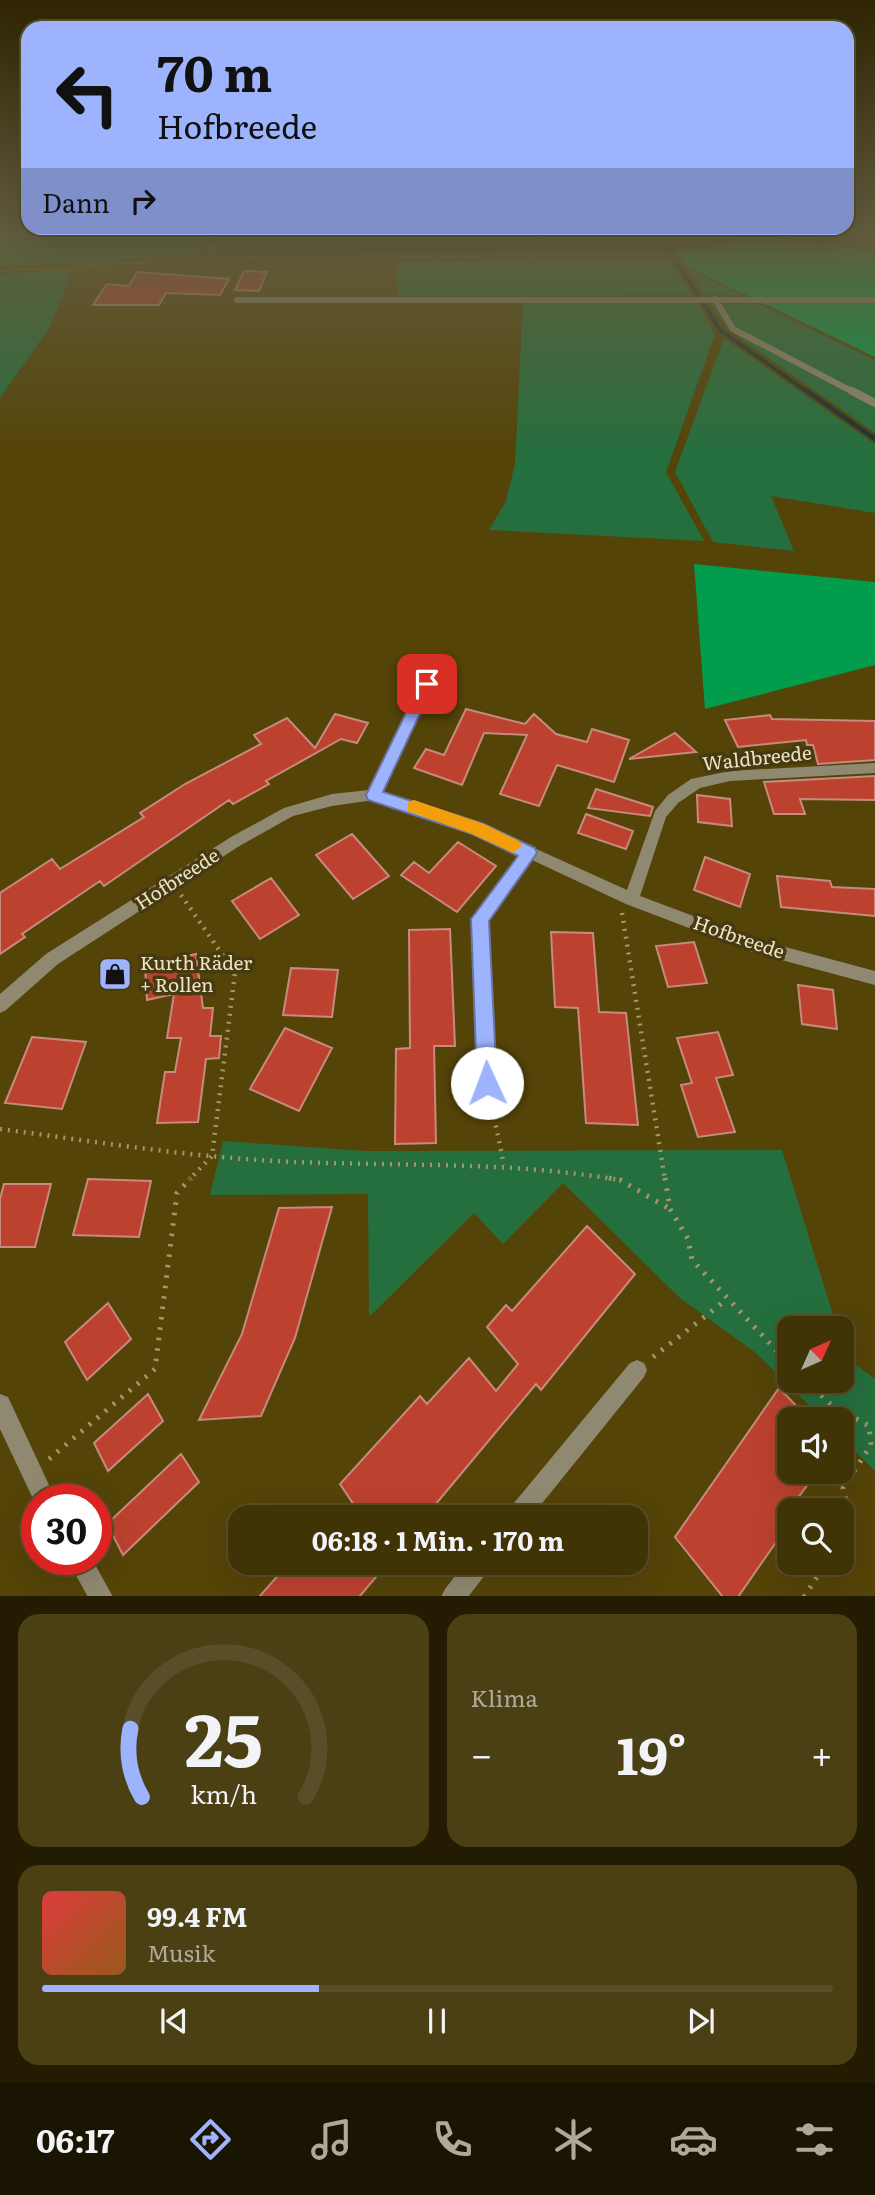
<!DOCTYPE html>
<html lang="de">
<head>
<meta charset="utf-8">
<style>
  :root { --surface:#403306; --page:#4b3f14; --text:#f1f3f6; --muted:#aeaa9b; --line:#594e28; --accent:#9eb3fd }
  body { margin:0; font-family:Literata,serif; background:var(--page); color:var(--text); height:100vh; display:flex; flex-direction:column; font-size:26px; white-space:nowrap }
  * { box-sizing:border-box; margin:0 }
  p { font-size:23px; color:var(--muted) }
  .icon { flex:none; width:38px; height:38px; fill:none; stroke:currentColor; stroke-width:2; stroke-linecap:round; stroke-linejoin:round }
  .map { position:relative; height:1596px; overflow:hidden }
  .side { display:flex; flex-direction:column; gap:18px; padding:18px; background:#231c03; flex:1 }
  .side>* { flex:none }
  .hud { position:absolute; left:21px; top:21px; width:833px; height:214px; border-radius:21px; box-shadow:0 7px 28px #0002,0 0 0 2px var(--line); background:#9eb3fd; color:#111; overflow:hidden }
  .needle { width:46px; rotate:45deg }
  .buttons { position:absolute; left:777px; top:1316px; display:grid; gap:14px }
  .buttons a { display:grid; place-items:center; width:77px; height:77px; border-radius:14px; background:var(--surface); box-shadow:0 7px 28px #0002,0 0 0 2px var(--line); font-size:35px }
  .speed { position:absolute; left:21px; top:1484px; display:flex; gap:14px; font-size:35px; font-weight:700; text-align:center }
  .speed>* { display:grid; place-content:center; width:91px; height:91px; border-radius:50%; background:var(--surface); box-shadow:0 7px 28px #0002,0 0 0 2px var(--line); line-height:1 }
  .speed .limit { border:10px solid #d22; background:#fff; color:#111 }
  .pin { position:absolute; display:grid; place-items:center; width:60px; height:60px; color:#fff; margin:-30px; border-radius:14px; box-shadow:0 4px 10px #0006 }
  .me { position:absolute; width:77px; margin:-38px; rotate:358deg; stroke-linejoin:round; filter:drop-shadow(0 0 5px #0008) }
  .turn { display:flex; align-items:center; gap:24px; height:147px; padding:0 21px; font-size:32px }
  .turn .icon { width:91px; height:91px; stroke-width:2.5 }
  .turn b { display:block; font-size:49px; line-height:60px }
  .then { display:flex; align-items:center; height:66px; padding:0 21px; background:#0003; gap:14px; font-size:26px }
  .big { font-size:52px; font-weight:700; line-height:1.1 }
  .side .card { flex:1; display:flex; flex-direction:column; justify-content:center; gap:10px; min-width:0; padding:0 24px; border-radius:21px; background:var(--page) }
  .side .dial { align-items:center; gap:0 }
  .dial svg { height:182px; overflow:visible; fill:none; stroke:var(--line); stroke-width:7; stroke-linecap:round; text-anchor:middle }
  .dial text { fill:var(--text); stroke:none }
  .song { display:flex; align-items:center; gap:21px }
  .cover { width:84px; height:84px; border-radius:10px; background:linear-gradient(135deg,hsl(0 70% 55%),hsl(30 70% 35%)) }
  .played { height:7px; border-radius:4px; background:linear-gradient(90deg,var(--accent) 35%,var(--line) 35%) }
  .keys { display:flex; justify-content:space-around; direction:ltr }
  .heat { display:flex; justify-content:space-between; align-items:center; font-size:38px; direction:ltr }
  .side .tiles { flex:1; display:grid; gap:18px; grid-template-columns:1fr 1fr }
  .card:last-child { grid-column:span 2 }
  .trip { position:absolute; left:228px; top:1505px; width:420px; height:70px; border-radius:21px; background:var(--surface); box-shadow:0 7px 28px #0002,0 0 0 2px var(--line); font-weight:700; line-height:70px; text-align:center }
  .tabs { display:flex; height:112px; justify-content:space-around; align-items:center; background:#1a1402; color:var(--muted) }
  .tabs .icon { width:49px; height:49px }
  .tabs .active { color:var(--accent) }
  .tabs b { font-size:32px; color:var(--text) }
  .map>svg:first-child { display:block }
  .green { fill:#256f3e }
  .forest { fill:#029c4d }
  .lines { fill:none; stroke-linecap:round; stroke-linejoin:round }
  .stream-far1 { stroke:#193237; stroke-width:3.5 }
  .stream { stroke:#193237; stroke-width:4.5 }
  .building { fill:#bc422f; stroke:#c68a7e; stroke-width:2 }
  .path-far2 { stroke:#a3966a; stroke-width:2; stroke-dasharray:1 2.5; stroke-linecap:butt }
  .path-far1 { stroke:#a3966a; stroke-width:4.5; stroke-dasharray:2 6; stroke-linecap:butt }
  .path { stroke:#a3966a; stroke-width:5; stroke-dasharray:2.5 8; stroke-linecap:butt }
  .service-far1 { stroke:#908972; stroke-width:6 }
  .service { stroke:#908972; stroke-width:8 }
  .minor { fill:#908972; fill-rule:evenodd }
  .route { fill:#9eb3fd; stroke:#6774a4; stroke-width:2 }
  .slow { fill:#f59e0b }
  .labels { text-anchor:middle; stroke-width:7; stroke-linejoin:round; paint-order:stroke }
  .street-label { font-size:19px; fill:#ede4c8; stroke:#473a10 }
  .poi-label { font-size:19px; fill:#ede4c8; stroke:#473a10; text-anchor:start }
</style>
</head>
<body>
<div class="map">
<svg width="875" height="1597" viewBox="0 0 875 1597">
  <rect width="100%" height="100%" fill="#554408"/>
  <path class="green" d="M0 233H194L193 254 0 267Z
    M670 260 692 295 397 296V261Z
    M73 269 49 328 0 398V274Z
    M688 269 742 295H704Z
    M523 303H698L715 334 666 472 704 541 489 530 506 501 515 464Z
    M711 304H759L875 360V433L727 329Z
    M724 338 875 444V513L771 496 794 551 713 542 675 472Z
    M223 1141 364 1151 782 1150 837 1328H789V1381H842V1345L846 1357 875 1379V1471L842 1438V1419H823L756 1353 680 1298 563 1183 503 1244 474 1213 369 1317 368 1194 210 1195Z"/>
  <path class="forest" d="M739 233 875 252V357L686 266 675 250C698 250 723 252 739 233Z
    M694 564 875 582V665L705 709Z"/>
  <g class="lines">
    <path class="stream-far1" d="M552 249H669L672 254
      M203 252 204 233
      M216 253 539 249
      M674 258 699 297
      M703 302 720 330 809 393"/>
    <path class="stream" d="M807 391 875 439"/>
  </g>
  <path class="building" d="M244 271 267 272 259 291 235 290Z
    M137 272 229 279 220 295 166 293 159 305H93L107 284 129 286Z
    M466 709 525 724 534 714 556 734 587 742 592 729 629 740 614 782 557 765 539 806 500 794 527 735 484 733 462 785 414 768 426 749 444 755Z
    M335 714 368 723 357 743 341 739 266 781 269 784 233 804 229 800 104 886 100 881 22 934 25 937 0 954V893L52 859 60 869 144 817 140 813 185 784 261 744 254 735 287 718 315 748Z
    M770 715 772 719 875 721V760L818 764 813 745H807L806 740 738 747 725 720Z
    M675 733 696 752 629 759Z
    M875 776V800L800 799 805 814H774L764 782Z
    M596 789 653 807 650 816 588 808Z
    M697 795 730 799 732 826 698 822Z
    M586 814 633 831 626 849 578 833Z
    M352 834 389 876 353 899 316 855Z
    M458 842 496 866 457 912 401 875 414 862 429 873Z
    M705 857 750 874 740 907 694 890Z
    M777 876 830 881 832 887 875 889V916L781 907Z
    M271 878 299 915 260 939 232 901Z
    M450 929 455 1046H434L436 1143 395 1144 396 1049 410 1048 409 930Z
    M551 932 593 933 599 1012 626 1013 638 1125 586 1123 578 1008 555 1007Z
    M694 942 707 983 668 987 656 946Z
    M196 954 203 1008H213L210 1036H221L219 1058 206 1059 198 1122 157 1123 165 1072H175L181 1038H167L174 994 147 1000 145 966Z
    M291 968 338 970 332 1017 283 1015Z
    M798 985 833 990 837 1029 802 1024Z
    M285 1028 332 1048 299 1111 250 1089Z
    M718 1032 733 1075 716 1078 735 1132 698 1137 681 1085 692 1083 677 1038Z
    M32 1037 86 1042 62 1109 5 1103Z
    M88 1179 151 1181 139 1237 73 1235Z
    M4 1184H51L35 1247H0V1199Z
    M332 1207 295 1338 261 1416 199 1420 242 1334 279 1208Z
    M587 1226 635 1274 541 1390 536 1384 425 1517H362L340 1484 420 1396 427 1404 469 1358 496 1391 518 1364 487 1327 506 1305 512 1311Z
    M108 1303 131 1339 87 1380 65 1342Z
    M779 1388 809 1419H789V1472H817L789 1510 784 1520 788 1525 738 1597H723L675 1537Z
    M148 1394 163 1421 108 1471 94 1443Z
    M181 1454 199 1482 123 1555 107 1524Z
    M289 1563H388L359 1597H259Z"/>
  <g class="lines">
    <path class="path-far2" d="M536 233 549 258
      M209 258 211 233
      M0 271 237 257 826 255 875 259"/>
    <path class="path-far1" d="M181 895 235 973 212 1156 189 1180
      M622 913 665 1180
      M491 1102 504 1165
      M0 1129C91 1141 183 1156 275 1161 390 1167 505 1160 619 1180"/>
    <path class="path" d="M609 1178 620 1180 670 1209
      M665 1178 670 1209 688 1239 692 1260 789 1364
      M653 1357 726 1300
      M806 1381 829 1403 869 1426
      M49 1459 155 1369 177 1193 191 1178
      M842 1538 851 1523 843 1488 871 1445 869 1426
      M804 1597 826 1563"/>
    <path class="service-far1" d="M715 299 733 329 855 393
      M237 300H875"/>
    <path class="service" d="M852 391 875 403"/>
    <path class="minor" d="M427 680 433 684 382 792 483 825 627 890 655 811 668 795 691 779 730 771 875 763V773L730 781 700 788 678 803 666 817 640 896 752 938 875 971V985L752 952 626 904 532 860 488 921 496 1083 493 1089 487 1092 481 1089 478 1083 472 919 519 855 473 833 374 800 332 806 293 816 241 845 58 964 6 1010 0 1013V994L46 954 231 837 284 808 332 794 369 790 421 684Z
      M637 1360 644 1363 647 1370 644 1377 531 1517H506L509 1509 630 1363Z
      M0 1394 8 1397 56 1500H37V1507L0 1429Z
      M67 1559H92L113 1597H88Z
      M465 1563H492L488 1571 468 1597H441L445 1589Z"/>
  </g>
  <linearGradient id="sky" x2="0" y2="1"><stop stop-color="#2f2504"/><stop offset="0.51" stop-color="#625c3d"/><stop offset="1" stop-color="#625c3d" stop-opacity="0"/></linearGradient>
  <rect width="875" height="457" fill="url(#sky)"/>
  <path class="route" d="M427 679 434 684 383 792 484 824 535 848 537 853 489 921 497 1083 494 1090 487 1093 480 1090 477 1083 471 919 518 856 472 834 368 800 366 795 420 684Z"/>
  <path class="slow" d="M414 800 484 824 519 841 522 846 513 853 472 834 408 811V802Z"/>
  <defs>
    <symbol id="shop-square" viewBox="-11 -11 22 22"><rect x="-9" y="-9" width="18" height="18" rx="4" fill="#9eb3fd" stroke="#473a10"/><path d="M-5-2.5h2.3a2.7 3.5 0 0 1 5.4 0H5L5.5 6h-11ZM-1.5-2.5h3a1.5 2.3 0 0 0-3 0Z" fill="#111"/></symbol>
  </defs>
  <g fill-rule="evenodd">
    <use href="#shop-square" x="96" y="955" width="38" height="38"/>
  </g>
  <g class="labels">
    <g class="street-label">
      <text transform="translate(757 758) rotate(-6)" y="7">Waldbreede</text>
      <text transform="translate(177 879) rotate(-33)" y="7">Hofbreede</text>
      <text transform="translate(739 937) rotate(19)" y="7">Hofbreede</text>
    </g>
    <g class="poi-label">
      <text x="140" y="970">Kurth Räder<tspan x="140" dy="22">+ Rollen</tspan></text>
    </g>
  </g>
</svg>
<div class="buttons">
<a><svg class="needle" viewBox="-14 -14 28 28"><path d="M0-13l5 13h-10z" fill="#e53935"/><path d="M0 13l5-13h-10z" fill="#aeaa9b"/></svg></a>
<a><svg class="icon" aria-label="sound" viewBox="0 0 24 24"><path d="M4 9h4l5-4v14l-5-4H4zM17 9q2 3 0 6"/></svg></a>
<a><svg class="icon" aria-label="search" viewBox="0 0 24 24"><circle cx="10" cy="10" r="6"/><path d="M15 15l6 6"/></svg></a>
</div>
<div class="speed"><div class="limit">30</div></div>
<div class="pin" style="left:427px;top:684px;background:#d93025"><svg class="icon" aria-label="arrive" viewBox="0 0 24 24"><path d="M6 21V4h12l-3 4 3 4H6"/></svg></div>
<svg class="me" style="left:487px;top:1083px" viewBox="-20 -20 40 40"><circle r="19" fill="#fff"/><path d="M0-13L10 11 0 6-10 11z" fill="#9eb3fd"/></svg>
<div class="trip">06:18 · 1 Min. · 170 m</div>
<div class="hud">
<div class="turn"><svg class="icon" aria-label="left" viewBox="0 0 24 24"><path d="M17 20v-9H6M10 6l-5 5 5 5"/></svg><div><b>70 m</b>Hofbreede</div></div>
<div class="then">Dann<svg class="icon" aria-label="right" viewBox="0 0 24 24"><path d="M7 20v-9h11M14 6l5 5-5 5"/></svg></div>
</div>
</div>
<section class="side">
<div class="tiles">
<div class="card dial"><svg viewBox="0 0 100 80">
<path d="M14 69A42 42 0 1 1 86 69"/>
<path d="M14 69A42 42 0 0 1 9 39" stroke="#9eb3fd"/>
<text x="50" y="56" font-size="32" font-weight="700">25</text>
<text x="50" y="72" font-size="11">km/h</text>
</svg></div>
<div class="card"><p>Klima</p>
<div class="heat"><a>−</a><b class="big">19°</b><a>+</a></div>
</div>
<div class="card">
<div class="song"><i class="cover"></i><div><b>99.4 FM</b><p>Musik</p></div></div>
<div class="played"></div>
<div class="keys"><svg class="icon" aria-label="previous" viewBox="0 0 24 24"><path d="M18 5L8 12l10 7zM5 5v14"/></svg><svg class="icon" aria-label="pause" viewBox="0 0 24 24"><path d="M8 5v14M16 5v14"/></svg><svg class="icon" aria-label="next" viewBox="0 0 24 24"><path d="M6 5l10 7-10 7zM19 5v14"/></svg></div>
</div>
</div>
</section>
<nav class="tabs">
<b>06:17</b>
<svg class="icon active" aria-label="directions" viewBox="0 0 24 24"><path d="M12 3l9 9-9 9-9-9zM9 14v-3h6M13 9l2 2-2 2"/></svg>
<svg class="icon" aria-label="music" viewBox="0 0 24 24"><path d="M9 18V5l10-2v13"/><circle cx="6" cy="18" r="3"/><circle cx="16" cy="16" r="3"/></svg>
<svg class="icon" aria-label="phone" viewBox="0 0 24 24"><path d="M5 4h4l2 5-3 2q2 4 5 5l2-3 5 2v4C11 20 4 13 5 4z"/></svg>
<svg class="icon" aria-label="climate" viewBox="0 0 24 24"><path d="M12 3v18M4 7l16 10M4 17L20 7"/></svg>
<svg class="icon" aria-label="car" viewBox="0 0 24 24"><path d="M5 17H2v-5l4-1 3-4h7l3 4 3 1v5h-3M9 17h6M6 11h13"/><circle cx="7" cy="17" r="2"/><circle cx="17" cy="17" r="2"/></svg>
<svg class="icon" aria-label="filters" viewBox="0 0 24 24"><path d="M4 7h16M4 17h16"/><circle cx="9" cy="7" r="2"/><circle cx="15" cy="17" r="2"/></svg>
</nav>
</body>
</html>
